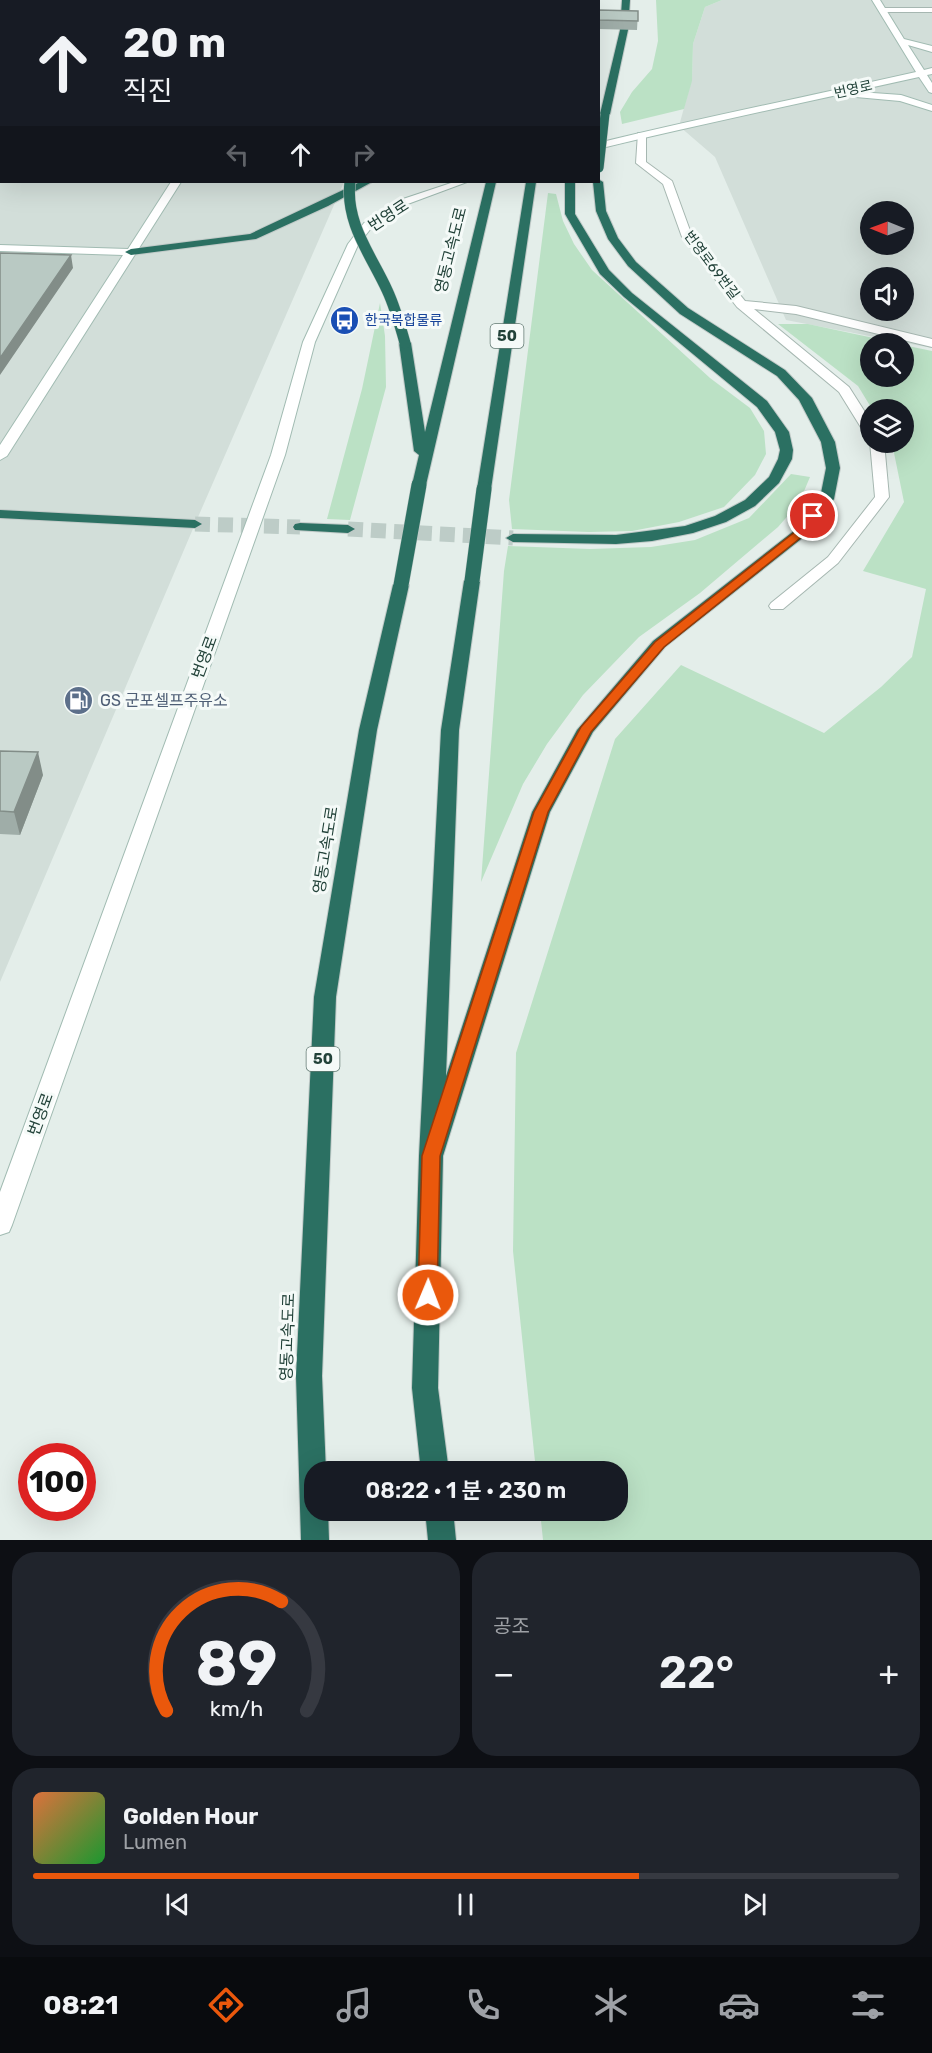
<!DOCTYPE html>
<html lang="ko">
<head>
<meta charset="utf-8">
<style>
  :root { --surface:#171b24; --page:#20242c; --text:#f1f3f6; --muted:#9ea1a6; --line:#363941; --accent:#ea580c }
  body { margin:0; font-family:Rubik,"Noto Sans KR",sans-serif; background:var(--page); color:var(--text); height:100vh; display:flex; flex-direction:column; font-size:22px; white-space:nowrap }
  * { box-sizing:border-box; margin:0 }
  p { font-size:20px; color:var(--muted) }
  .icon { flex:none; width:33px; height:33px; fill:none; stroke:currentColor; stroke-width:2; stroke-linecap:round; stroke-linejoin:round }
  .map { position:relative; height:1540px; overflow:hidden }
  .details { display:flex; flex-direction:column; gap:12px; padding:12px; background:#0d0f14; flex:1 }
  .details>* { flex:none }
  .banner { position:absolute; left:0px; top:0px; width:600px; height:183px; box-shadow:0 6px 24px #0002; background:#171b24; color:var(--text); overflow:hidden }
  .needle { width:39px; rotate:271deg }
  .tools { position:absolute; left:860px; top:201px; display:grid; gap:12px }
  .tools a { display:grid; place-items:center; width:54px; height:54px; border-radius:50%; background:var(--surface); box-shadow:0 6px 24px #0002; font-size:30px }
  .speed { position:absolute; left:18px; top:1443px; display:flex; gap:12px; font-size:30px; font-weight:700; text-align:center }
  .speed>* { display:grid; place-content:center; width:78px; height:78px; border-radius:50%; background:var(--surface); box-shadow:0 6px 24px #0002; line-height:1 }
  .speed .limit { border:9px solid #d22; background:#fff; color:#111 }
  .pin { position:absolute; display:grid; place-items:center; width:51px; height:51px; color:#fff; margin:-26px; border:3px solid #fff; border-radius:50%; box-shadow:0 2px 6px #0007 }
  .me { position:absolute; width:66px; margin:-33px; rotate:1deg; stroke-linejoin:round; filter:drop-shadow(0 0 4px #0008) }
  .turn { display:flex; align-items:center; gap:21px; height:126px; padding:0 24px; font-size:27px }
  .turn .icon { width:78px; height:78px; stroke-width:2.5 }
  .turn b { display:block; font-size:42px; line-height:51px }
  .lanes { display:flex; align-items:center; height:57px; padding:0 24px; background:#0003; justify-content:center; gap:30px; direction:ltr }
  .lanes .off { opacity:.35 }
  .big { font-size:45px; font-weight:600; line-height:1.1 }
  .details .widget { flex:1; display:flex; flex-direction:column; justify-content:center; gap:9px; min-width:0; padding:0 21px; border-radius:24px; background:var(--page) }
  .details .dial { align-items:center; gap:0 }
  .dial svg { height:156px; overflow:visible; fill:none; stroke:var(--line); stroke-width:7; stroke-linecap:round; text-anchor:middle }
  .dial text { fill:var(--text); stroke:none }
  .song { display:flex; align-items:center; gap:18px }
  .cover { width:72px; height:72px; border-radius:9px; background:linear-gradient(135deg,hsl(20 70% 55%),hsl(130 70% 35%)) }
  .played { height:6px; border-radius:3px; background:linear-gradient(90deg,var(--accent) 70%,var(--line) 70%) }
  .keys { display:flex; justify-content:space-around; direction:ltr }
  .heat { display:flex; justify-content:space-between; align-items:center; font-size:33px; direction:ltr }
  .details .tiles { flex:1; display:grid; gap:12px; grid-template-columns:1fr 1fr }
  .widget:last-child { grid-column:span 2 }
  .trip { position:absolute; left:304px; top:1461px; width:324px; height:60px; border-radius:24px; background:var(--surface); box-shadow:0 6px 24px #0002; font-weight:600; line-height:60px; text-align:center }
  .dock { display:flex; height:96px; justify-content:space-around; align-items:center; background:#090b0e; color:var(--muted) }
  .dock .icon { width:42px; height:42px }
  .dock .on { color:var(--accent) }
  .dock b { font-size:27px; color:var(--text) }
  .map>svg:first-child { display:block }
  .built { fill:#d2ded9; fill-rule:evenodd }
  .green { fill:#bbe1c5 }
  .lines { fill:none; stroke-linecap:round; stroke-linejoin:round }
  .highway-tunnel { stroke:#bdccc7; stroke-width:15; stroke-dasharray:15 8; stroke-linecap:butt }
  .street-casing { stroke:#a6b7b1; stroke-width:2 }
  .secondary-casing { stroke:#a1bbb2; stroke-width:2 }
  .highway-casing { stroke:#c1cac8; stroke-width:2 }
  .street { fill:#fff; fill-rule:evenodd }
  .secondary { fill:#fff; fill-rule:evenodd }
  .highway { fill:#2b7062; fill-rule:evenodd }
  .highway-bridge-far2-casing { stroke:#c1cac8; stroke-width:10; stroke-linecap:butt }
  .highway-bridge-far1-casing { stroke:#c1cac8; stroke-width:12; stroke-linecap:butt }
  .highway-bridge-casing { stroke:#c1cac8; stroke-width:16; stroke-linecap:butt }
  .highway-bridge-far2 { stroke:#2b7062; stroke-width:9 }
  .highway-bridge-far1 { stroke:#2b7062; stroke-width:11 }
  .highway-bridge { stroke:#2b7062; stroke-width:15 }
  .wall { fill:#9fada8 }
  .shaded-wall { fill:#828d88 }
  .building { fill:#b9c9c3; stroke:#828d88; stroke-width:1.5 }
  .route { fill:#ea580c; stroke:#983908; stroke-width:1.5 }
  .labels { text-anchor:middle; stroke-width:6; stroke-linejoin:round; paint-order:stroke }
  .far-street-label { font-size:14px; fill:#224239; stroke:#f5faf8 }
  .far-transit-label { font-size:14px; fill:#164399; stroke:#f5faf8; text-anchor:start }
  .shield { fill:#f5faf8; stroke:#617972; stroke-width:1.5 }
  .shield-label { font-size:15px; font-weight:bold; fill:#224239 }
  .street-label { font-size:16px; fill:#224239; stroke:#f5faf8 }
  .service-label { font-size:16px; fill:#4e5e75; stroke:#f5faf8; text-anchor:start }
</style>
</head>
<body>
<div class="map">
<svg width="932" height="1540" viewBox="0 0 932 1540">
  <rect width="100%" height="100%" fill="#e4eeea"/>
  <path class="built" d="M0 0H310L2 2V182H344L195 524 0 982Z
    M722 0H932V348L786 320 715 157 679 126 692 79 693 44 705 7ZM870 212H903V244H870ZM870 278H903V310H870Z"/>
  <path class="green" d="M656 0H722L705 7 693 44 692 81 684 109 622 124 620 112 632 92 652 69 658 41Z
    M548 193 556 194 563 221 574 244 592 270 710 378 750 408 764 431 766 454 755 475 724 507 679 522 632 531 589 532 512 529 509 500Z
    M380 303 385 336 386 387 350 520 327 519 362 389Z
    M778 324H808L897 343 870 344V376H903V345L932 351V1540H543L540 1511 618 1510V1472L536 1471 513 1251 516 1053 615 739 681 665 824 733 881 687 912 657 926 589 863 571 904 502 892 443 903 442V410L872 409 858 386Z
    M791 474 810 477 799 503 778 527 700 593 639 637 583 695 547 744 523 784 481 882 504 571 508 546 590 549 651 547 695 540 749 518Z"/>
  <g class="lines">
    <path class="highway-tunnel" d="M195 524 300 527
      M348 529 513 538"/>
    <defs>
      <path id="street" d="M880 8H932V12H880Z
        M638 133 646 135V162L672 181 692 236 745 301 796 306 932 339V347L796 314 754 309 849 387 870 420V435L865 434 839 392 737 307 682 237 663 184 636 163Z
        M870 442H884L889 497 838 563 783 609H771L769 606 771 603 828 557 875 497Z"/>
      <path id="secondary" d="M283 0H291L282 2Z
        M872 0H880L904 39 932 46V52L908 45 924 70 932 68V74L927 75 932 83V93L929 92 919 77C812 101 705 123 598 149V143C704 117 811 96 916 72Z
        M859 92 901 95 932 105V111L900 101 856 97V93Z
        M171 182H181L7 456 0 460V445L123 255 0 251V245L128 249Z
        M454 182H467L405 205 372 227 358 245 315 342 285 455 12 1225 9 1232 0 1235V1192L271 455 303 342 348 244 364 223 397 201Z"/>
      <path id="highway" d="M453 0H461V2H453Z
        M479 0H487V2H479Z
        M524 0H532V2H524Z
        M555 0H563L554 2Z
        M587 0H595V2H587Z
        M622 0H630L628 30 610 114 605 117 600 114 620 30Z
        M598 179 603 182 606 211 618 238 636 262 688 308 785 370 812 398 835 442 840 468 834 499 805 536 665 647 593 732 550 812 443 1156 438 1388 449 1472H421L412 1388 419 1156 441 730 464 581 472 576 480 581 459 730 446 1076 532 812 577 730 653 641 795 530 820 498 826 468 821 442 799 400 777 376 680 314 628 266 608 239 596 211 593 182H598Z
        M360 182H372L328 206 256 239 131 255 125 252 131 249 250 234Z
        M486 182H496L426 485 419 489 412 485 419 455 414 451 399 343 405 339 411 343 425 432Z
        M526 182H536L491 489 484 493 477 489Z
        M565 182H575V214L609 270 632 293 767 401 789 432 793 450 792 459 779 483 755 506 726 522 693 533 652 541 616 544 513 542 506 538 513 534 616 535 685 526 715 516 745 500 769 477 778 459 780 450 775 432 757 407 624 297 600 274 565 214Z
        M0 510 195 520 202 524 195 528 0 518Z
        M300 523 348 525 355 529 348 533 295 530 293 527 295 524Z
        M401 580 409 585 377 730 336 997 322 1376 326 1472H315V1510H328L329 1540H301L296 1376 314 997 359 730 393 585Z
        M425 1510H453L456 1540H428Z"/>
    </defs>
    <use href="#street" class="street-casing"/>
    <use href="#secondary" class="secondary-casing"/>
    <use href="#highway" class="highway-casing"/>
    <use href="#street" class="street"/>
    <use href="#secondary" class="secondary"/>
    <use href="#highway" class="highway"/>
    <defs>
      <path id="highway-bridge-far2" d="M599 168 605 114"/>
      <path id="highway-bridge-far1" d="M350 182C345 223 371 255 387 290 395 307 400 325 405 343"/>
      <path id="highway-bridge" d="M472 581 484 489
        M401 585 419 485"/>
    </defs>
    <use href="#highway-bridge-far2" class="highway-bridge-far2-casing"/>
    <use href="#highway-bridge-far1" class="highway-bridge-far1-casing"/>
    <use href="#highway-bridge" class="highway-bridge-casing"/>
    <use href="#highway-bridge-far2" class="highway-bridge-far2"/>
    <use href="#highway-bridge-far1" class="highway-bridge-far1"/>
    <use href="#highway-bridge" class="highway-bridge"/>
  </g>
  <path class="wall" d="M9 0H238L237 2H9Z
    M598 10 638 11 637 30 598 29Z
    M0 21H2V86H0Z
    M0 751 43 775 20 835 0 834Z"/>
  <path class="shaded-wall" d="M71 255 73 268 0 375V358Z
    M38 752 43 775 20 835 14 812Z"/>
  <path class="building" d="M384 0H433L432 2H383Z
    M598 10 638 11V21L598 20Z
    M0 21H2V71H0Z
    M0 253 71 255 0 358Z
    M0 751 38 752 14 812 0 811Z"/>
  <path class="route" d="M813 513 819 516 804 535 664 647 591 732 548 812 440 1156 437 1295 434 1301 428 1303 421 1301 418 1295 422 1156 534 812 581 727 655 642 796 531 810 514Z"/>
  <defs>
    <symbol id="bus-disc" viewBox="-11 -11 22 22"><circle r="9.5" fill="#1a4fb4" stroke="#f5faf8"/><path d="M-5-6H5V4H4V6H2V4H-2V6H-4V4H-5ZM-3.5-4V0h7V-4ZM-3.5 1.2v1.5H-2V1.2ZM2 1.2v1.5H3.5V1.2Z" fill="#fff"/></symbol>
    <symbol id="fuel-disc" viewBox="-11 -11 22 22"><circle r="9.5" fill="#5c6f8a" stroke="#f5faf8"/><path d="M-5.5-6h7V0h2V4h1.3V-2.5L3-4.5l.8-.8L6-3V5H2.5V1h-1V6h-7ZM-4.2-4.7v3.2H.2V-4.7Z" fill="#fff"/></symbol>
  </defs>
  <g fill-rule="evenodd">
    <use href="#bus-disc" x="328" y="304" width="33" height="33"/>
    <use href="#fuel-disc" x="62" y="684" width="33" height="33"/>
  </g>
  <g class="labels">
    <g class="far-street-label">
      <text transform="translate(853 89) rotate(-13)" y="5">번영로</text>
      <text transform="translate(712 265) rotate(53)" y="5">번영로69번길</text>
    </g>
    <g class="far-transit-label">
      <text x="365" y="325">한국복합물류</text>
    </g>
    <g class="shield">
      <rect x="490.5" y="324" width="33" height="24" rx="4.5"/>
      <rect x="306.5" y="1047" width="33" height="24" rx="4.5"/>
    </g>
    <g class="shield-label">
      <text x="507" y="341">50</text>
      <text x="323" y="1064">50</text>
    </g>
    <g class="street-label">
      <text transform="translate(388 215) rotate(-33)" y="6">번영로</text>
      <text transform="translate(450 250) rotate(-76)" y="6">영동고속도로</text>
      <text transform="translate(204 657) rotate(-70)" y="6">번영로</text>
      <text transform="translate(325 850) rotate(-81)" y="6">영동고속도로</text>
      <text transform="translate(40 1114) rotate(-70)" y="6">번영로</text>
      <text transform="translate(287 1337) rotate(-88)" y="6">영동고속도로</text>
    </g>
    <g class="service-label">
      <text x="100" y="706">GS 군포셀프주유소</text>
    </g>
  </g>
</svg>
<div class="tools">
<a><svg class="needle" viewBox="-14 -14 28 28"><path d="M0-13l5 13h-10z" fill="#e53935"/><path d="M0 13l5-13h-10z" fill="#9ea1a6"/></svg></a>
<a><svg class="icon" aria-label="sound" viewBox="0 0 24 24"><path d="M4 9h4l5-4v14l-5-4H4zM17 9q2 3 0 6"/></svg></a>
<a><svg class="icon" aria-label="search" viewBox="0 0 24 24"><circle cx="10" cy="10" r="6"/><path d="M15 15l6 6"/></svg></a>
<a><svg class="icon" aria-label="layers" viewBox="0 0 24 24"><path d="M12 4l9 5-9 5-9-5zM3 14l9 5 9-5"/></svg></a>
</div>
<div class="speed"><div class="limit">100</div></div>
<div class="pin" style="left:813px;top:516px;background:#d93025"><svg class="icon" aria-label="arrive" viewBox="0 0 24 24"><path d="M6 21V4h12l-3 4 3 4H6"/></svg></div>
<svg class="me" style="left:428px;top:1295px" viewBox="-20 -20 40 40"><circle r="17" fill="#ea580c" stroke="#fff" stroke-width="3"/><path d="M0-11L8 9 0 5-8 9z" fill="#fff"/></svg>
<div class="trip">08:22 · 1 분 · 230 m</div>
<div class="banner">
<div class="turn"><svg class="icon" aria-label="ahead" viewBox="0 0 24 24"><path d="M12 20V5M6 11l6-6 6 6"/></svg><div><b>20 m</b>직진</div></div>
<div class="lanes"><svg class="icon off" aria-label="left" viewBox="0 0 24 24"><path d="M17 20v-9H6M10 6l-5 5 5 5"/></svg><svg class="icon" aria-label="ahead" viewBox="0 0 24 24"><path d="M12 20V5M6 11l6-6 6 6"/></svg><svg class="icon off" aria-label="right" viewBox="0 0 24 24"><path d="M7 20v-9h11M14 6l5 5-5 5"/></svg></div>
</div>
</div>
<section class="details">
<div class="tiles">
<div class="widget dial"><svg viewBox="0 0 100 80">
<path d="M14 69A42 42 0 1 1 86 69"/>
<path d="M14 69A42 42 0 0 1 73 13" stroke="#ea580c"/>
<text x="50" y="56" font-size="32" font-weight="700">89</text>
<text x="50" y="72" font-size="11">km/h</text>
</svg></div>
<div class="widget"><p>공조</p>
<div class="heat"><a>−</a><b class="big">22°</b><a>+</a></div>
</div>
<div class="widget">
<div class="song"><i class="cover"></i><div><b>Golden Hour</b><p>Lumen</p></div></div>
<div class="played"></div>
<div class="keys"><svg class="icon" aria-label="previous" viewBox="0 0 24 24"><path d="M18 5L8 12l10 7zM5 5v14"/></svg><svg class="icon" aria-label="pause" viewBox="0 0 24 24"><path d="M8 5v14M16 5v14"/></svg><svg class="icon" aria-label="next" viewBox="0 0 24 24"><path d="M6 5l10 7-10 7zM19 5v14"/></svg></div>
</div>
</div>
</section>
<nav class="dock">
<b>08:21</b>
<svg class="icon on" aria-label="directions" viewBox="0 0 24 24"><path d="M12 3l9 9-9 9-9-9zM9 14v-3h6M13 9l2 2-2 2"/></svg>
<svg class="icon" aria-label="music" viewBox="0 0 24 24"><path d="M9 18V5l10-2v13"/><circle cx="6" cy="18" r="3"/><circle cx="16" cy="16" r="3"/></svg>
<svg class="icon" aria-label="phone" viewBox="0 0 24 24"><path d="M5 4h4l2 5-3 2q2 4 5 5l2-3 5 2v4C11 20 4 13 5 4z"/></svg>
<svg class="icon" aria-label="climate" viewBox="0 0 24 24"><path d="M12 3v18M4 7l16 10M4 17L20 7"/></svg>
<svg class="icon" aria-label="car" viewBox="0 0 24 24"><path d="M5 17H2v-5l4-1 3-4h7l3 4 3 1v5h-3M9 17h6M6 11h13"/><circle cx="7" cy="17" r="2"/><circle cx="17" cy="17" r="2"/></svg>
<svg class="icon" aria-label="filters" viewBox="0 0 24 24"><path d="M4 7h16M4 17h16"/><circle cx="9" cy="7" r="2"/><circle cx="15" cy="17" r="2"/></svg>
</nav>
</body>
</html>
